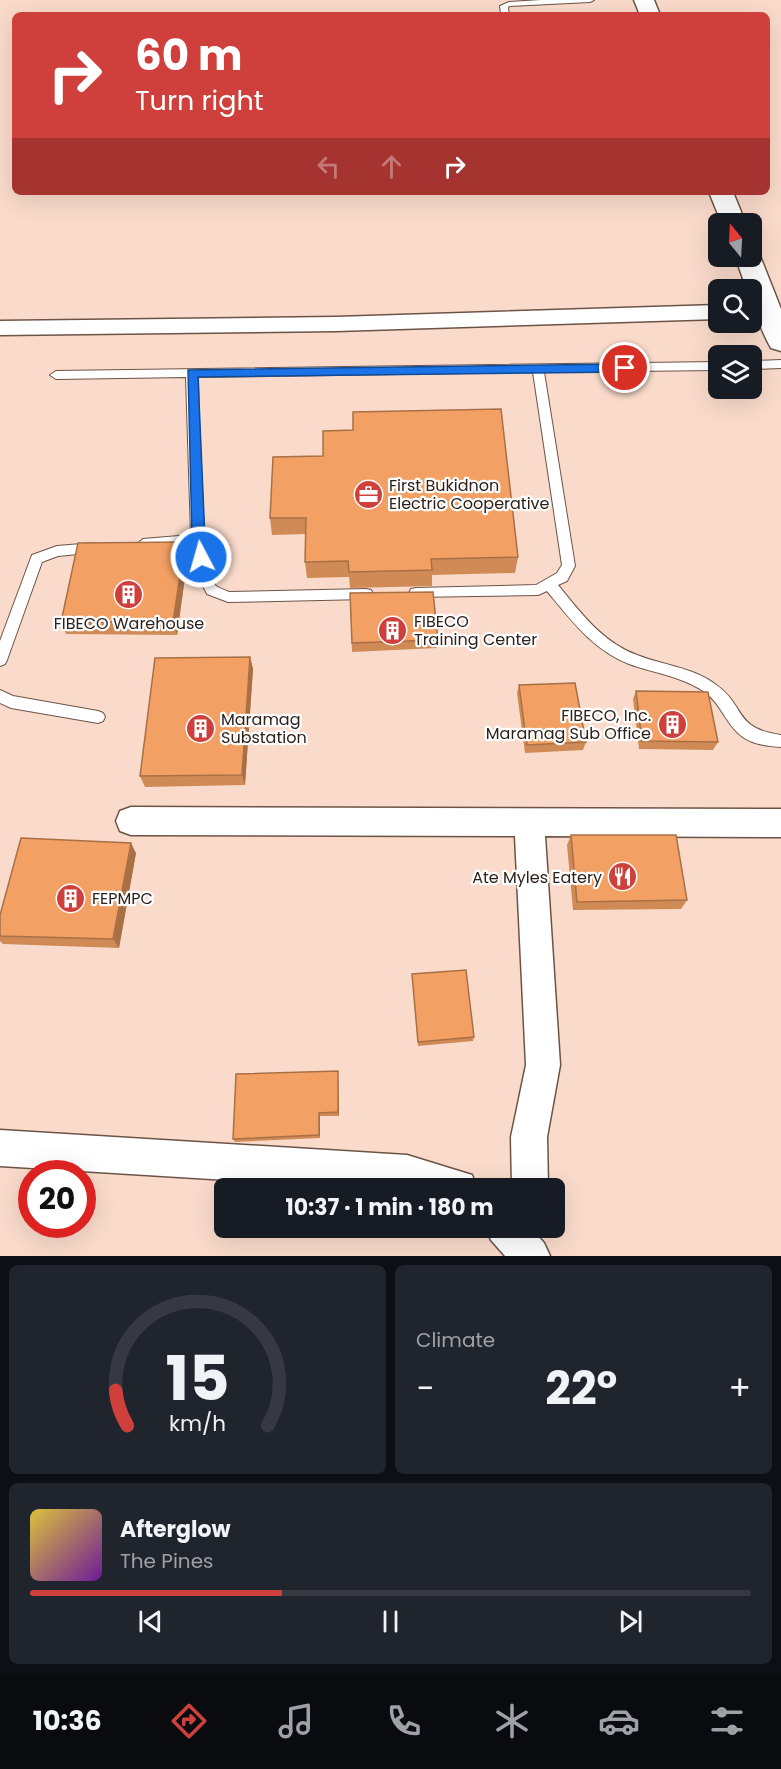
<!DOCTYPE html>
<html lang="en">
<head>
<meta charset="utf-8">
<style>
  :root { --surface:#171b24; --page:#20242c; --text:#f1f3f6; --muted:#9ea1a6; --line:#363941; --accent:#cf403c }
  body { margin:0; font-family:Poppins,sans-serif; background:var(--page); color:var(--text); height:100vh; display:flex; flex-direction:column; font-size:22px; white-space:nowrap }
  * { box-sizing:border-box; margin:0 }
  p { font-size:20px; color:var(--muted) }
  .icon { flex:none; width:33px; height:33px; fill:none; stroke:currentColor; stroke-width:2; stroke-linecap:round; stroke-linejoin:round }
  .map { position:relative; height:1256px; overflow:hidden }
  .sheet { display:flex; flex-direction:column; gap:9px; padding:9px; background:#0d0f14; flex:1 }
  .sheet>* { flex:none }
  .top-card { position:absolute; left:12px; top:12px; width:758px; height:183px; border-radius:9px; box-shadow:0 6px 24px #0002; background:#cf403c; color:#fff; overflow:hidden }
  .needle { width:39px; rotate:342deg }
  .buttons { position:absolute; left:708px; top:213px; display:grid; gap:12px }
  .buttons a { display:grid; place-items:center; width:54px; height:54px; border-radius:9px; background:var(--surface); box-shadow:0 6px 24px #0002; font-size:30px }
  .speed { position:absolute; left:18px; top:1160px; display:flex; gap:12px; font-size:30px; font-weight:700; text-align:center }
  .speed>* { display:grid; place-content:center; width:78px; height:78px; border-radius:50%; background:var(--surface); box-shadow:0 6px 24px #0002; line-height:1 }
  .speed .limit { border:9px solid #d22; background:#fff; color:#111 }
  .pin { position:absolute; display:grid; place-items:center; width:51px; height:51px; color:#fff; margin:-26px; border:3px solid #fff; border-radius:50%; box-shadow:0 2px 6px #0007 }
  .me { position:absolute; width:66px; margin:-33px; rotate:354deg; stroke-linejoin:round; filter:drop-shadow(0 0 4px #0008) }
  .turn { display:flex; align-items:center; gap:21px; height:126px; padding:0 24px; font-size:27px }
  .turn .icon { width:78px; height:78px; stroke-width:2.5 }
  .turn b { display:block; font-size:42px; line-height:51px }
  .lanes { display:flex; align-items:center; height:57px; padding:0 24px; background:#0003; justify-content:center; gap:30px; direction:ltr }
  .lanes .off { opacity:.35 }
  .big { font-size:45px; font-weight:700; line-height:1.1 }
  .sheet .card { flex:1; display:flex; flex-direction:column; justify-content:center; gap:9px; min-width:0; padding:0 21px; border-radius:9px; background:var(--page) }
  .sheet .dial { align-items:center; gap:0 }
  .dial svg { height:156px; overflow:visible; fill:none; stroke:var(--line); stroke-width:7; stroke-linecap:round; text-anchor:middle }
  .dial text { fill:var(--text); stroke:none }
  .song { display:flex; align-items:center; gap:18px }
  .cover { width:72px; height:72px; border-radius:9px; background:linear-gradient(135deg,hsl(50 70% 55%),hsl(280 70% 35%)) }
  .played { height:6px; border-radius:3px; background:linear-gradient(90deg,var(--accent) 35%,var(--line) 35%) }
  .keys { display:flex; justify-content:space-around; direction:ltr }
  .heat { display:flex; justify-content:space-between; align-items:center; font-size:33px; direction:ltr }
  .sheet .tiles { flex:1; display:grid; gap:9px; grid-template-columns:1fr 1fr }
  .card:last-child { grid-column:span 2 }
  .trip { position:absolute; left:214px; top:1178px; width:351px; height:60px; border-radius:9px; background:var(--surface); box-shadow:0 6px 24px #0002; font-weight:700; line-height:60px; text-align:center }
  .tab-bar { display:flex; height:96px; justify-content:space-around; align-items:center; background:#090b0e; color:var(--muted) }
  .tab-bar .icon { width:42px; height:42px }
  .tab-bar .on { color:var(--accent) }
  .tab-bar b { font-size:27px; color:var(--text) }
  .map>svg:first-child { display:block }
  .lines { fill:none; stroke-linecap:round; stroke-linejoin:round }
  .lane-casing { stroke:#6d5346; stroke-width:2 }
  .street-casing { stroke:#6d5346; stroke-width:3 }
  .highway-casing { stroke:#6d5346; stroke-width:3 }
  .path { stroke:#a68f83; stroke-width:4; stroke-dasharray:3 4; stroke-linecap:butt }
  .lane { fill:#fff; fill-rule:evenodd }
  .street { fill:#fff; fill-rule:evenodd }
  .highway { fill:#fff; fill-rule:evenodd }
  .wall { fill:#d08a56 }
  .shaded-wall { fill:#a97046 }
  .building { fill:#f2a064; stroke:#a97046; stroke-width:1.5 }
  .route { fill:#1a73e8; stroke:#114b97; stroke-width:1.5 }
  .labels { text-anchor:middle; stroke-width:4.5; stroke-linejoin:round; paint-order:stroke }
  .poi-label { font-size:16px; fill:#2c211b; stroke:#fff; text-anchor:start }
</style>
</head>
<body>
<div class="map">
<svg width="781" height="1256" viewBox="0 0 781 1256">
  <rect width="100%" height="100%" fill="#fadbcb"/>
  <g class="lines">
    <defs>
      <path id="lane" d="M541 0H594L590 2 510 6 508 7 509 15H501L500 6 509 2Z
        M781 360V368L752 369V361Z
        M718 362V370L544 372 575 566 567 581 558 585C581 613 602 642 637 655 662 665 692 667 715 684 747 706 732 728 781 735V747C766 746 749 744 738 733 724 720 720 702 703 691 681 676 653 673 629 664 593 650 571 620 547 591L538 595 411 597 409 593 411 589 416 588 536 585 557 573 562 565 533 372 198 377C199 410 200 568 216 586 219 588 225 590 229 592L366 589 371 590 373 594 371 598 366 599 228 602 207 594 197 574 193 545 143 549 137 544 143 539 191 535 186 377 56 379 50 375 56 371Z
        M94 543 100 548 99 552 58 556 42 562 7 660 5 664 0 666V641L32 555 57 546Z
        M0 690 13 696 98 711 103 713 105 717 103 721 98 723 11 708 0 703Z"/>
      <path id="street" d="M718 305V319L336 331 0 335V321L336 317Z
        M131 807 781 809V837L545 836 560 1065 547 1137 548 1188H512L511 1137 526 1065 515 836 131 835 120 831 116 821 120 811Z
        M0 1130 407 1155 472 1175 477 1188H355L0 1166Z
        M485 1227H530L544 1243 550 1256H505L491 1240Z"/>
      <path id="highway" d="M634 0H654L660 15H640Z
        M709 192H733L746 224H722Z
        M752 249 756 250 760 256 781 309V351L771 348C762 332 752 308 752 290H747L735 256H752Z"/>
    </defs>
    <use href="#lane" class="lane-casing"/>
    <use href="#street" class="street-casing"/>
    <use href="#highway" class="highway-casing"/>
    <path class="path" d="M509 507H540"/>
    <use href="#lane" class="lane"/>
    <use href="#street" class="street"/>
    <use href="#highway" class="highway"/>
  </g>
  <path class="wall" d="M273 457 518 557 515 573 432 575V586L350 588 349 577 307 578 305 562 306 534 272 535 270 518Z
    M185 542 188 555 177 635 66 634 61 622Z
    M350 593 438 640 437 648 352 652Z
    M250 657 253 669 245 785 145 787 140 776Z
    M519 685 586 742 583 750 525 753 517 693Z
    M636 691 718 742 713 750 639 749 633 699Z
    M571 835 687 900 681 909 573 910 567 845Z
    M136 853 119 948 3 944 0 941V915Z
    M412 974 474 1037 473 1041 418 1046Z
    M338 1071 339 1116H320V1138L235 1142 233 1139Z"/>
  <path class="shaded-wall" d="M185 542 188 555 177 635 173 622Z
    M250 657 253 669 245 785 242 775Z
    M131 843 136 853 119 948 113 939Z
    M338 1071V1075L339 1116 338 1112Z
    M319 1113 320 1116V1138L319 1135Z"/>
  <path class="building" d="M501 409 518 557 431 559 432 570 349 572 348 561 305 562 306 518H270L273 457 323 456V431L353 430V412Z
    M185 542 173 622H61L78 543Z
    M433 592 438 640 352 643 350 593Z
    M250 657 242 775 140 776 155 658Z
    M575 683 586 742 527 745 519 685Z
    M636 691 708 692 718 742 642 741Z
    M571 835H676L687 900 577 902Z
    M21 838 131 843 113 939 0 936V915Z
    M466 970 474 1037 418 1042 412 974Z
    M338 1071V1112L319 1113V1135L233 1139 236 1074Z"/>
  <path class="route" d="M625 364 631 368 625 372 198 377 205 540 208 557 201 562 194 557 192 540 188 370Z"/>
  <defs>
    <symbol id="office-disc" viewBox="-11 -11 22 22"><circle r="9.5" fill="#cf403c" stroke="#fff"/><path d="M-6-3h4V-5.5h4V-3h4V5H-6ZM-1-4.5V-3h2v-1.5ZM-6 0V1H6V0Z" fill="#fff"/></symbol>
    <symbol id="building-disc" viewBox="-11 -11 22 22"><circle r="9.5" fill="#cf403c" stroke="#fff"/><path d="M-4-6H4V6H1V3H-1V6H-4ZM-2.5-4.3h1.7v1.8h-1.7ZM.8-4.3h1.7v1.8H.8ZM-2.5-1h1.7V.8h-1.7ZM.8-1h1.7V.8H.8Z" fill="#fff"/></symbol>
    <symbol id="restaurant-disc" viewBox="-11 -11 22 22"><circle r="9.5" fill="#cf403c" stroke="#fff"/><path d="M-5-6h1v4h1v-4h1v4h1v-4h1v5L-1.5 .5V6h-2V.5L-5-1ZM5-6V6H3V1.5H1.5Q1.5-4 5-6Z" fill="#fff"/></symbol>
  </defs>
  <g fill-rule="evenodd">
    <use href="#office-disc" x="352" y="478" width="33" height="33"/>
    <use href="#building-disc" x="112" y="578" width="33" height="33"/>
    <use href="#building-disc" x="376" y="614" width="33" height="33"/>
    <use href="#building-disc" x="656" y="708" width="33" height="33"/>
    <use href="#building-disc" x="184" y="712" width="33" height="33"/>
    <use href="#restaurant-disc" x="606" y="860" width="33" height="33"/>
    <use href="#building-disc" x="54" y="882" width="33" height="33"/>
  </g>
  <g class="labels">
    <g class="poi-label">
      <text x="389" y="491">First Bukidnon<tspan x="389" dy="18">Electric Cooperative</tspan></text>
      <text x="414" y="627">FIBECO<tspan x="414" dy="18">Training Center</tspan></text>
      <text x="129" y="629" text-anchor="middle">FIBECO Warehouse</text>
      <text x="651" y="721" text-anchor="end">FIBECO, Inc.<tspan x="651" dy="18">Maramag Sub Office</tspan></text>
      <text x="221" y="725">Maramag<tspan x="221" dy="18">Substation</tspan></text>
      <text x="602" y="883" text-anchor="end">Ate Myles Eatery</text>
      <text x="92" y="904">FEPMPC</text>
    </g>
  </g>
</svg>
<div class="buttons">
<a><svg class="needle" viewBox="-14 -14 28 28"><path d="M0-13l5 13h-10z" fill="#e53935"/><path d="M0 13l5-13h-10z" fill="#9ea1a6"/></svg></a>
<a><svg class="icon" aria-label="search" viewBox="0 0 24 24"><circle cx="10" cy="10" r="6"/><path d="M15 15l6 6"/></svg></a>
<a><svg class="icon" aria-label="layers" viewBox="0 0 24 24"><path d="M12 4l9 5-9 5-9-5zM3 14l9 5 9-5"/></svg></a>
</div>
<div class="speed"><div class="limit">20</div></div>
<div class="pin" style="left:625px;top:368px;background:#d93025"><svg class="icon" aria-label="arrive" viewBox="0 0 24 24"><path d="M6 21V4h12l-3 4 3 4H6"/></svg></div>
<svg class="me" style="left:201px;top:557px" viewBox="-20 -20 40 40"><circle r="17" fill="#1a73e8" stroke="#fff" stroke-width="3"/><path d="M0-11L8 9 0 5-8 9z" fill="#fff"/></svg>
<div class="trip">10:37 · 1 min · 180 m</div>
<div class="top-card">
<div class="turn"><svg class="icon" aria-label="right" viewBox="0 0 24 24"><path d="M7 20v-9h11M14 6l5 5-5 5"/></svg><div><b>60 m</b>Turn right</div></div>
<div class="lanes"><svg class="icon off" aria-label="left" viewBox="0 0 24 24"><path d="M17 20v-9H6M10 6l-5 5 5 5"/></svg><svg class="icon off" aria-label="ahead" viewBox="0 0 24 24"><path d="M12 20V5M6 11l6-6 6 6"/></svg><svg class="icon" aria-label="right" viewBox="0 0 24 24"><path d="M7 20v-9h11M14 6l5 5-5 5"/></svg></div>
</div>
</div>
<section class="sheet">
<div class="tiles">
<div class="card dial"><svg viewBox="0 0 100 80">
<path d="M14 69A42 42 0 1 1 86 69"/>
<path d="M14 69A42 42 0 0 1 8 51" stroke="#cf403c"/>
<text x="50" y="56" font-size="32" font-weight="700">15</text>
<text x="50" y="72" font-size="11">km/h</text>
</svg></div>
<div class="card"><p>Climate</p>
<div class="heat"><a>−</a><b class="big">22°</b><a>+</a></div>
</div>
<div class="card">
<div class="song"><i class="cover"></i><div><b>Afterglow</b><p>The Pines</p></div></div>
<div class="played"></div>
<div class="keys"><svg class="icon" aria-label="previous" viewBox="0 0 24 24"><path d="M18 5L8 12l10 7zM5 5v14"/></svg><svg class="icon" aria-label="pause" viewBox="0 0 24 24"><path d="M8 5v14M16 5v14"/></svg><svg class="icon" aria-label="next" viewBox="0 0 24 24"><path d="M6 5l10 7-10 7zM19 5v14"/></svg></div>
</div>
</div>
</section>
<nav class="tab-bar">
<b>10:36</b>
<svg class="icon on" aria-label="directions" viewBox="0 0 24 24"><path d="M12 3l9 9-9 9-9-9zM9 14v-3h6M13 9l2 2-2 2"/></svg>
<svg class="icon" aria-label="music" viewBox="0 0 24 24"><path d="M9 18V5l10-2v13"/><circle cx="6" cy="18" r="3"/><circle cx="16" cy="16" r="3"/></svg>
<svg class="icon" aria-label="phone" viewBox="0 0 24 24"><path d="M5 4h4l2 5-3 2q2 4 5 5l2-3 5 2v4C11 20 4 13 5 4z"/></svg>
<svg class="icon" aria-label="climate" viewBox="0 0 24 24"><path d="M12 3v18M4 7l16 10M4 17L20 7"/></svg>
<svg class="icon" aria-label="car" viewBox="0 0 24 24"><path d="M5 17H2v-5l4-1 3-4h7l3 4 3 1v5h-3M9 17h6M6 11h13"/><circle cx="7" cy="17" r="2"/><circle cx="17" cy="17" r="2"/></svg>
<svg class="icon" aria-label="filters" viewBox="0 0 24 24"><path d="M4 7h16M4 17h16"/><circle cx="9" cy="7" r="2"/><circle cx="15" cy="17" r="2"/></svg>
</nav>
</body>
</html>
